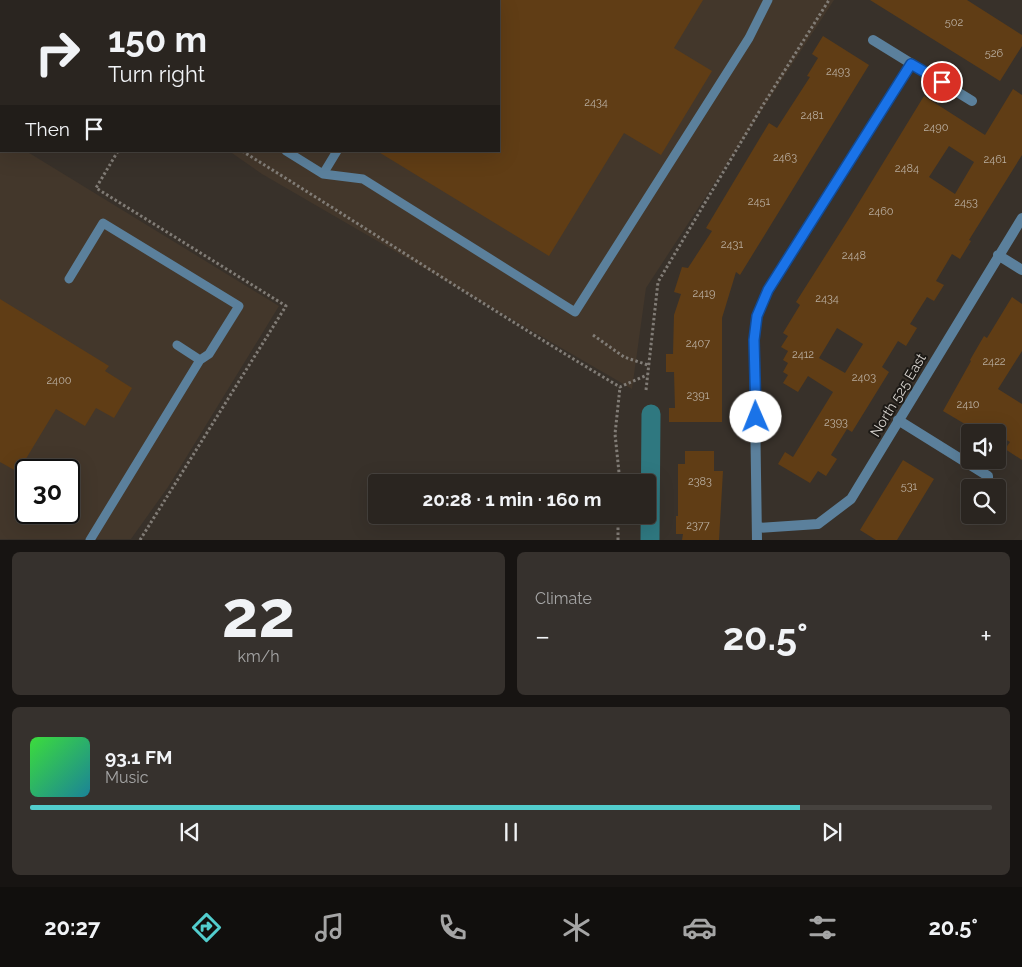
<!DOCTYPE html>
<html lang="en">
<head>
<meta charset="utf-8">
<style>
  :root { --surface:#2a2520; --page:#36312d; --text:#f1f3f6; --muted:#a5a5a5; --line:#46423e; --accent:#52cdcd }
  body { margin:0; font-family:Raleway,sans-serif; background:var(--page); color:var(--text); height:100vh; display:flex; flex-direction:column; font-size:19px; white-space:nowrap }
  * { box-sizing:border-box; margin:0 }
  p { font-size:16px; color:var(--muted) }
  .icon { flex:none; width:28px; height:28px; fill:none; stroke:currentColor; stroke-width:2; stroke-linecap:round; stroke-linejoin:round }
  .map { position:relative; height:540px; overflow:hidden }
  .side { display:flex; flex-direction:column; gap:12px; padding:12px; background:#171412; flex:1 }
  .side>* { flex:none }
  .banner { position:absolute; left:0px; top:0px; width:500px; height:152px; box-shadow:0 5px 20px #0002,0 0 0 1px var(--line); background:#2a2520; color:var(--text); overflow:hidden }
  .controls { position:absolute; left:961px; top:424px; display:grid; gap:10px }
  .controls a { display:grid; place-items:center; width:45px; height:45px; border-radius:5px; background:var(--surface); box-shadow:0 5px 20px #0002,0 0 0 1px var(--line); font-size:25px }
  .speed { position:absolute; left:15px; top:459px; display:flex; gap:10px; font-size:25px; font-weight:700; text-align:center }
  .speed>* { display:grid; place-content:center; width:65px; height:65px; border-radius:50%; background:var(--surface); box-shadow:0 5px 20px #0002,0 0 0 1px var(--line); line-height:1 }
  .speed .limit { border:2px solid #111; border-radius:8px; background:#fff; color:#111 }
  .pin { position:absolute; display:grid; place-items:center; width:42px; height:42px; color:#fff; margin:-21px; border:2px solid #fff; border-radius:50%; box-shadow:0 1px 5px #0007 }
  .me { position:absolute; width:55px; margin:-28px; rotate:359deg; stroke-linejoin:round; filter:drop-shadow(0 0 4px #0008) }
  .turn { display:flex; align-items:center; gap:18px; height:105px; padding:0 25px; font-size:22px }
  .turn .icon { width:65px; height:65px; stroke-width:2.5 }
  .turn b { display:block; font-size:35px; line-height:42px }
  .then { display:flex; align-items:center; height:48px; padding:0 25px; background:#0003; gap:10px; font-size:19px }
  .big { font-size:38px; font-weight:700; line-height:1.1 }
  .side .card { flex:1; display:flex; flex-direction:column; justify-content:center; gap:8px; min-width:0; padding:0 18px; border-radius:8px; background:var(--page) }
  .side .dial { align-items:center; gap:0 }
  .dial b { font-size:65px; line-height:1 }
  .song { display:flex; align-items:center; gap:15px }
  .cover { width:60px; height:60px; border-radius:8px; background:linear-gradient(135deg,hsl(120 70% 55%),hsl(190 70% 35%)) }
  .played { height:5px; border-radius:2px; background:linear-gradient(90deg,var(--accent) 80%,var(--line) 80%) }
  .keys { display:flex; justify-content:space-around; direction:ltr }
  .heat { display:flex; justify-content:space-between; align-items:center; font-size:28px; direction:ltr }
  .side .tiles { flex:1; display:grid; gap:12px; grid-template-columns:1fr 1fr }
  .card:last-child { grid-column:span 2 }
  .trip { position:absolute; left:368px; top:474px; width:288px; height:50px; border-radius:5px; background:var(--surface); box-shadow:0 5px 20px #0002,0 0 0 1px var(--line); font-weight:700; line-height:50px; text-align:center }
  .tabs { display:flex; height:80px; justify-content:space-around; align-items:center; background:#110f0d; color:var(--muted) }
  .tabs .icon { width:35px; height:35px }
  .tabs .on { color:var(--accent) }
  .tabs b { font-size:22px; color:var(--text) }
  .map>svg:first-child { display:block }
  .built { fill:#43372b; fill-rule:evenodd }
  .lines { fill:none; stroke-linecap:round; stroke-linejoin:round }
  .canal { stroke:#2f7880; stroke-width:19 }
  .building { fill:#603d15; fill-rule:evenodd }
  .path { stroke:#817c76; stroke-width:3; stroke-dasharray:2.5 2.5; stroke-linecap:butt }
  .service { stroke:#5b809c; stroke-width:9 }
  .minor { stroke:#5b809c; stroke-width:10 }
  .route-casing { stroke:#114b97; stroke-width:12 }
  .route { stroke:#1a73e8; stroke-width:9 }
  .labels { text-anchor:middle; stroke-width:4; stroke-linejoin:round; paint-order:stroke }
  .number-label { font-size:11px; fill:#b9aea0 }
  .street-label { font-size:14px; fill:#d7d3ce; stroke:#1d1a16 }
</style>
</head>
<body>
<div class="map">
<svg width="1022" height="540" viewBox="0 0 1022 540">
  <rect width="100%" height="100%" fill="#38312a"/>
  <path class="built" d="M0 0H834L646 288 632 389 262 174 229 151H499V1H1V10Z
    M0 135 1 151H26L279 306 168 487 131 539H0ZM26 470H69V512H26Z"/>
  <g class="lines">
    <path class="canal" d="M650 540 651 414"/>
  </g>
  <path class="building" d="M499 0H703L674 48 712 71 661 155 624 133 549 256 377 151H499Z
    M870 0H967L1022 35V46L1000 81Z
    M823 36 869 65 740 275 736 272 722 318V422H669V408H675L674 372H666V354H673L674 315 681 294 674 292 682 267 688 268 712 231 706 228 769 123 777 128 810 77 807 76 818 58 812 54Z
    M1013 89 1022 95V155L969 240 971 241 960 259 952 254 936 281 944 285 934 301 927 297 910 324 917 328 906 346 898 341 882 367 889 372 852 432 847 429 831 455 837 459 826 476 818 471 810 483 778 464 785 452 793 457 833 392 808 376 798 392 783 383 788 375 783 372 788 363 783 360 788 351 781 347 788 336 783 333 800 305 796 302 850 217 924 96 985 135ZM949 146 974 162 955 194 929 177ZM837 328 863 344 845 373 819 358Z
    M1012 297 1022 304V351L998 389 1022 404V460L1005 449 1010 442 998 435V432H994L979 423 975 430 943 411 971 361 970 360 984 336 987 338Z
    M0 299 109 366 105 371 132 388 114 418 96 408 85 426 56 409 18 472 0 462Z
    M685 451H714V471H723L719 540H682L683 534H676V516H678V464H685Z
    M903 460 934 479 897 540H876L860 530Z"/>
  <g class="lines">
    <path class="path" d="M118 151 96 188 286 306 140 540
      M242 151C368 229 492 311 620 387L647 375
      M593 335 624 357 648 365
      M646 390 658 282 763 105 829 0
      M620 482 615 434 620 387
      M618 540V515"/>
    <path class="service" d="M42 0 44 1
      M95 0 97 1
      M196 1 197 0
      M430 1 431 0
      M286 151 323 174 363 179 575 312 749 38 768 0
      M323 174 337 151
      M69 279 103 223 239 306 209 354 200 360
      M90 540 200 360 177 345"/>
    <path class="minor" d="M873 40 972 101
      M998 255 1022 270
      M898 420 988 476V488
      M757 528 818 524 851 499 1022 218
      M757 540 754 341 757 316 768 290 911 64"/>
  </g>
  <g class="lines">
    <defs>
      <path id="route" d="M756 417 754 340 757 316 768 290 911 64 942 82"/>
    </defs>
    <use href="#route" class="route-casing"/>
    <use href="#route" class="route"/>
  </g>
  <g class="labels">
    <g class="number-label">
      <text x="954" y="26">502</text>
      <text x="994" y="57">526</text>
      <text x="838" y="75">2493</text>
      <text x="596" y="106">2434</text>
      <text x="812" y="119">2481</text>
      <text x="936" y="131">2490</text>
      <text x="785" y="161">2463</text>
      <text x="995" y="163">2461</text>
      <text x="907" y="172">2484</text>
      <text x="759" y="205">2451</text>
      <text x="966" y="206">2453</text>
      <text x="881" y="215">2460</text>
      <text x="732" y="248">2431</text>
      <text x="854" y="259">2448</text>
      <text x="704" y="297">2419</text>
      <text x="827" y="302">2434</text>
      <text x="698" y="347">2407</text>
      <text x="803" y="358">2412</text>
      <text x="994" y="365">2422</text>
      <text x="864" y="381">2403</text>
      <text x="59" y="384">2400</text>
      <text x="698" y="399">2391</text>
      <text x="968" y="408">2410</text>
      <text x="836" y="426">2393</text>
      <text x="700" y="485">2383</text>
      <text x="909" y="490">531</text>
      <text x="698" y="529">2377</text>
    </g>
    <g class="street-label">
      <text transform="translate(898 395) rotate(-59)" y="5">North 525 East</text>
    </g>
  </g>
</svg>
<div class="controls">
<a><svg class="icon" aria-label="sound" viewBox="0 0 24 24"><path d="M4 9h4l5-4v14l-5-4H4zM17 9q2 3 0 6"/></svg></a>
<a><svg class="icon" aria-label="search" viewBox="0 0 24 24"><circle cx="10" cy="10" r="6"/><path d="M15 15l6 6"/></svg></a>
</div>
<div class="speed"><div class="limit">30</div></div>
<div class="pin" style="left:942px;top:82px;background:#d93025"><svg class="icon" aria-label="arrive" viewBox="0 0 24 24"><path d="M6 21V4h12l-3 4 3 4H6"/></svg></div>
<svg class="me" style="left:756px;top:417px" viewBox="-20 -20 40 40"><circle r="19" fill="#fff"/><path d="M0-13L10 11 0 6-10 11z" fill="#1a73e8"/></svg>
<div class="trip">20:28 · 1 min · 160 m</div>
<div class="banner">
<div class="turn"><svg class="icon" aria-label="right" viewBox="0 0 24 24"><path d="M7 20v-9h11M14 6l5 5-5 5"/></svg><div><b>150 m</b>Turn right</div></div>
<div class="then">Then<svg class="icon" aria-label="arrive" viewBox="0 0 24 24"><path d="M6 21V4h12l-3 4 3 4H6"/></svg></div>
</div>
</div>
<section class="side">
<div class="tiles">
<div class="card dial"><b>22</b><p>km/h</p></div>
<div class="card"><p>Climate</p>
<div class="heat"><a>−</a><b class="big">20.5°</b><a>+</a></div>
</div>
<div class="card">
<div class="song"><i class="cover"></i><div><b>93.1 FM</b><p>Music</p></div></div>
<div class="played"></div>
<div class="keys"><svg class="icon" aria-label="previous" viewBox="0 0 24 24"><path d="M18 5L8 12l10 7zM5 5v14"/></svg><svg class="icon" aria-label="pause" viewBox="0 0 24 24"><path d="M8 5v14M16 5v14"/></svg><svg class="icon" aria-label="next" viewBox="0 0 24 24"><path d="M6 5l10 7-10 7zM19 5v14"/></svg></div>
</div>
</div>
</section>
<nav class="tabs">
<b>20:27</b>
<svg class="icon on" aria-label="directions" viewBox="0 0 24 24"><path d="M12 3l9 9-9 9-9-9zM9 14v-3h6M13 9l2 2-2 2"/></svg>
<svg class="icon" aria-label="music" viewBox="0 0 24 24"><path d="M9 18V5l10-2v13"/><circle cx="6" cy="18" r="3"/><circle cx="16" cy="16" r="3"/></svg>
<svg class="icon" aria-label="phone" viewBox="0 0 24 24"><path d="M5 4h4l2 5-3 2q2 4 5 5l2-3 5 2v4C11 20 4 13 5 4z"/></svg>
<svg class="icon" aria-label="climate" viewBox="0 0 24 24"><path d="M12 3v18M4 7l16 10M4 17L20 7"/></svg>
<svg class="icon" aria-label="car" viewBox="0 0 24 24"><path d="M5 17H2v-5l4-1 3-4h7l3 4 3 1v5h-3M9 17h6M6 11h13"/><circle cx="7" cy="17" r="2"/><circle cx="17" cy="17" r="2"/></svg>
<svg class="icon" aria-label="filters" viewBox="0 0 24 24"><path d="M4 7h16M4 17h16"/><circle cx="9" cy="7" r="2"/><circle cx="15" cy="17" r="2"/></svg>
<b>20.5°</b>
</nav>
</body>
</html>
